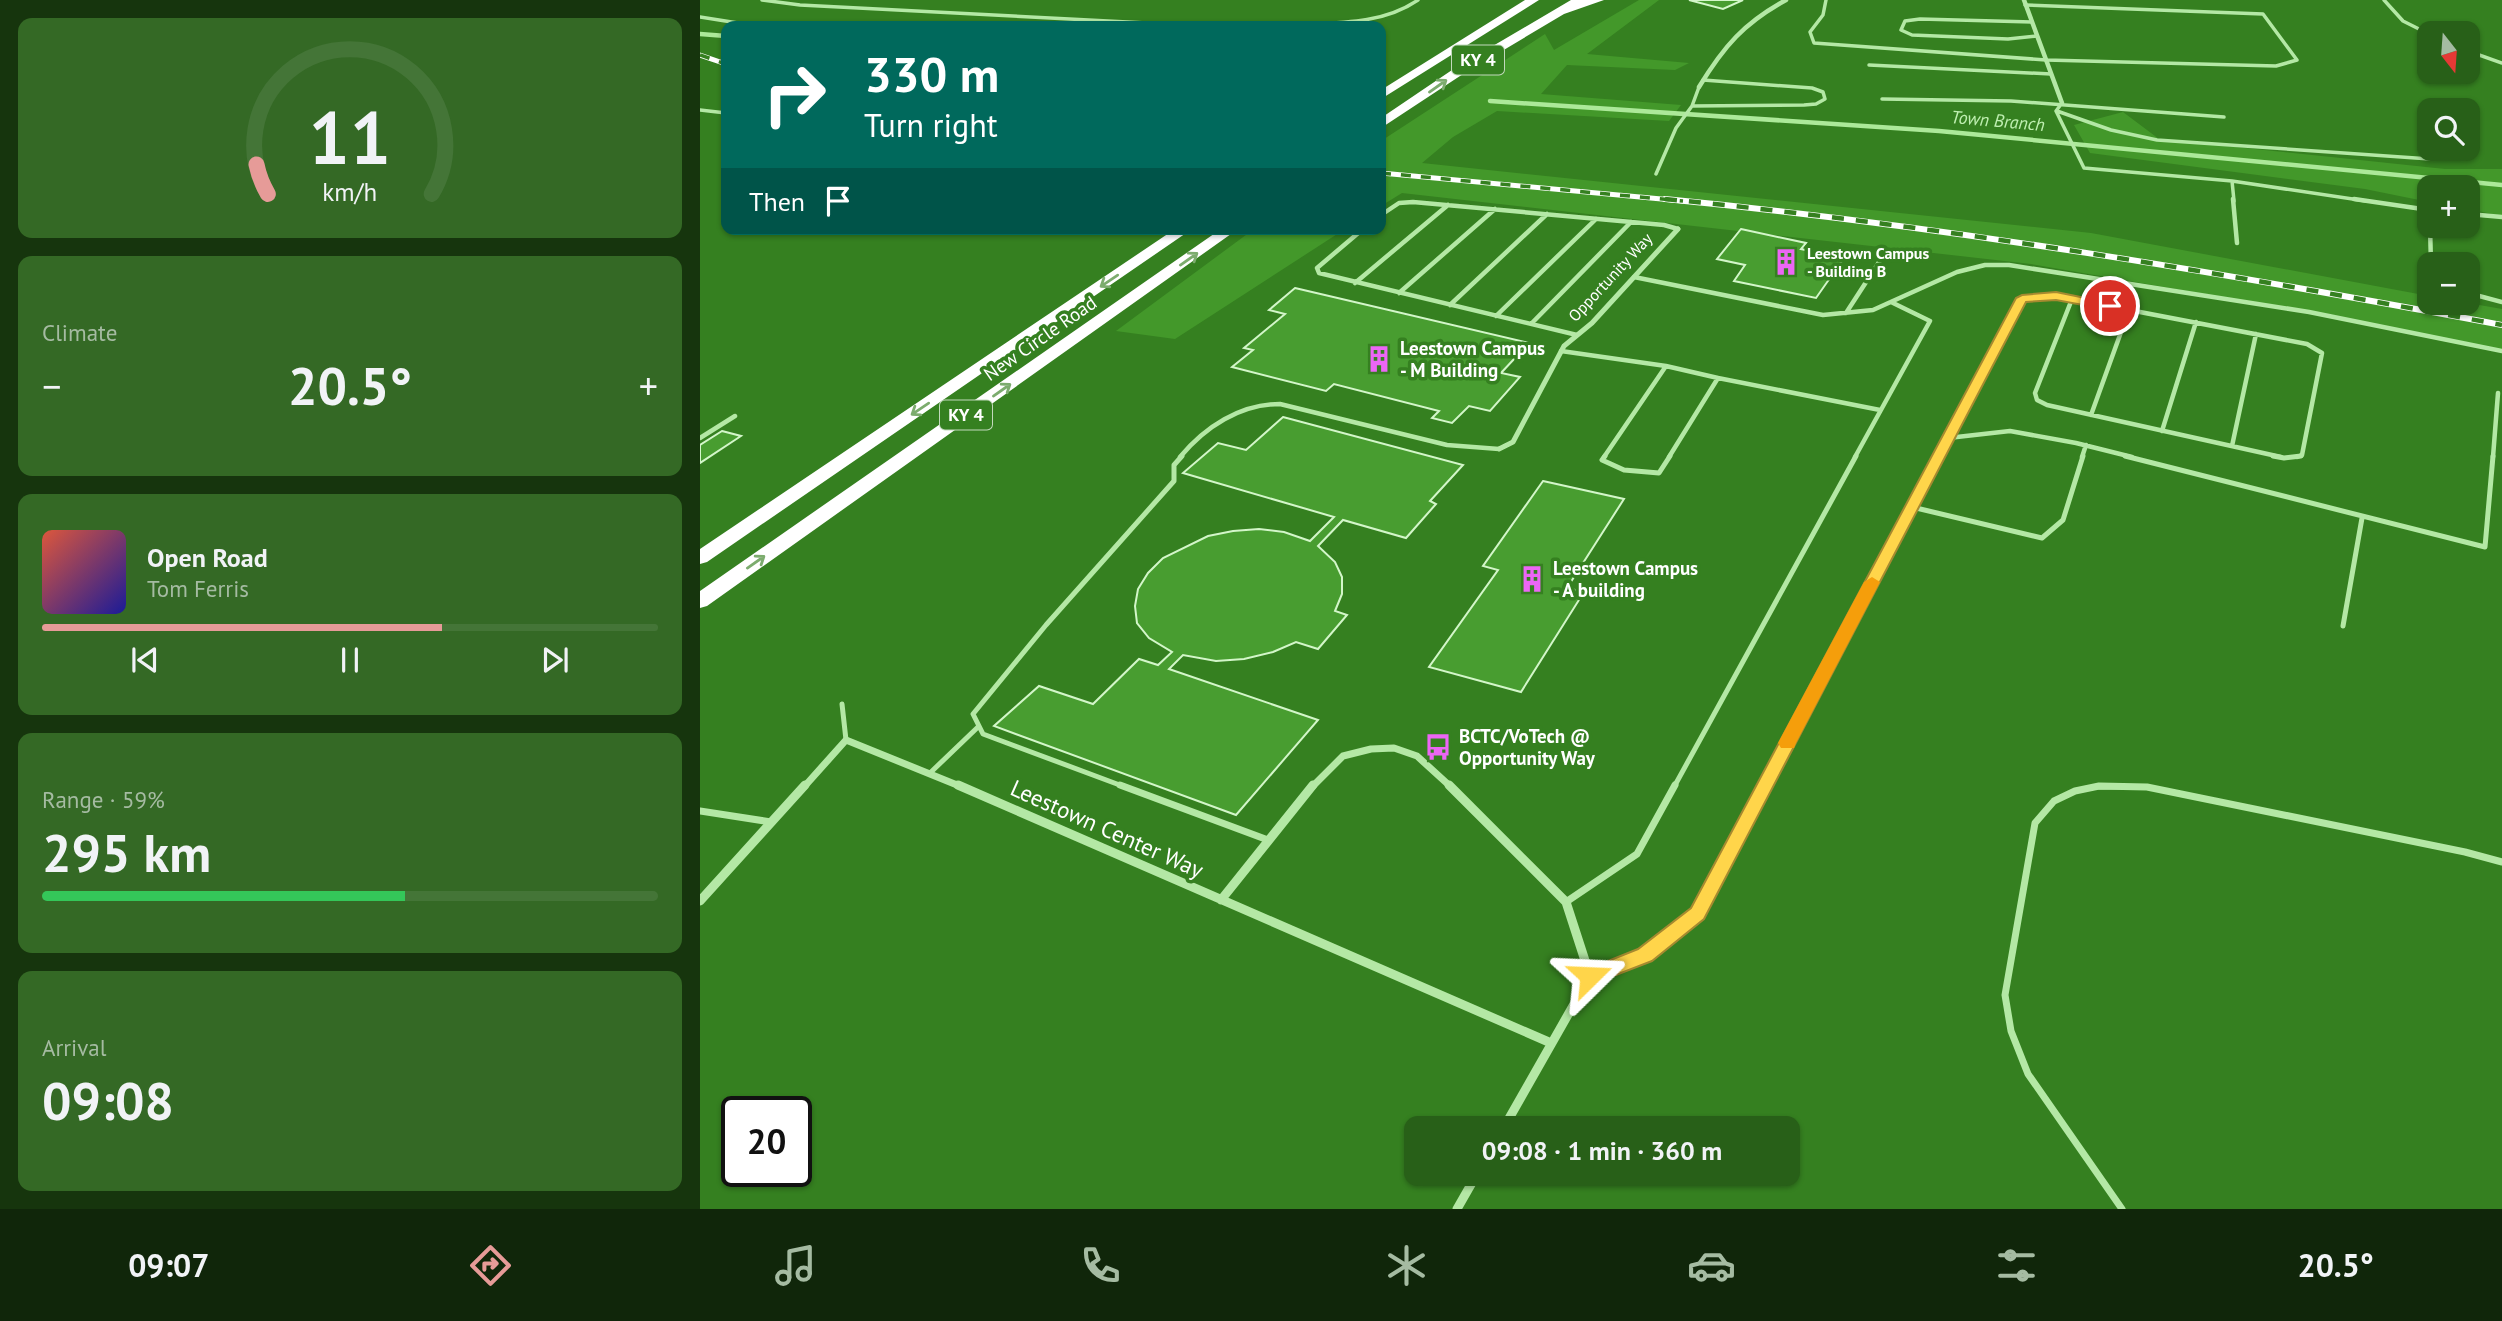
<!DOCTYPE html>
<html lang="en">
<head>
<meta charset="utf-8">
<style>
  :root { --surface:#286018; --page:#346925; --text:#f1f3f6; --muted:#a5bba2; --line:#447537; --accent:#e69b98 }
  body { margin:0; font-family:"PT Sans",sans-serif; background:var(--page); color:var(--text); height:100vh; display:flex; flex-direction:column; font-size:26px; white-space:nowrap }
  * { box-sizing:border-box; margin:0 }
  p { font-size:23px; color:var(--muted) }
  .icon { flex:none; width:38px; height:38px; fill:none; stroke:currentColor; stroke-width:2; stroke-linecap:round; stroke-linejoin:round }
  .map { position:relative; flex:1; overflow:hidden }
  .details { display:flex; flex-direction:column; gap:18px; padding:18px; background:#16350d; width:700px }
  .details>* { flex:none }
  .guide { position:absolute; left:21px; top:21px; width:665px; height:214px; border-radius:14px; box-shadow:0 2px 5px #0004; background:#00695c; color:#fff; overflow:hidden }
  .needle { width:46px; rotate:163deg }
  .fabs { position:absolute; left:1717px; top:21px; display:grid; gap:14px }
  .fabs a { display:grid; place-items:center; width:63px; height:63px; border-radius:14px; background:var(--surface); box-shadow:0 2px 5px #0004; font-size:35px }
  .speed { position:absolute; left:21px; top:1096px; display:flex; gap:14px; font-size:35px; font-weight:700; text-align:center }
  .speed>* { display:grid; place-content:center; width:91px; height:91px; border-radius:50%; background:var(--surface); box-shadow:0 2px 5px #0004; line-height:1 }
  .speed .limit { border:4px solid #111; border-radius:10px; background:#fff; color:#111 }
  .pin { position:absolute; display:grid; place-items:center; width:60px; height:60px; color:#fff; margin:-30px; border:4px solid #fff; border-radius:50%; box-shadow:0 2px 7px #0007 }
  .me { position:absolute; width:77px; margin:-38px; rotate:69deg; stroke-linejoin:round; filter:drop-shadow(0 0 5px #0008) }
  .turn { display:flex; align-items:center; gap:24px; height:147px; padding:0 28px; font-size:32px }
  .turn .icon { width:91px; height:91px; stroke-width:2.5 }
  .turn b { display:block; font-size:49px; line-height:60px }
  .then { display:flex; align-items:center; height:66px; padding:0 28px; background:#0003; gap:14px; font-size:26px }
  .big { font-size:52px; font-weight:800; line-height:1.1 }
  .details .tile { flex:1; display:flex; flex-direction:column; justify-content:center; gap:10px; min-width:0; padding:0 24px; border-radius:14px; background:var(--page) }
  .details .dial { align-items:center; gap:0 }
  .dial svg { height:182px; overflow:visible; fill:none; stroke:var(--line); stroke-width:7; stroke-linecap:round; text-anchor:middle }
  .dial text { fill:var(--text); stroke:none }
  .song { display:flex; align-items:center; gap:21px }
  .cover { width:84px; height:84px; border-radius:10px; background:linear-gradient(135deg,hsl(10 70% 55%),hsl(240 70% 35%)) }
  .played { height:7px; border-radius:4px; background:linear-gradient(90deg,var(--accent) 65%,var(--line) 65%) }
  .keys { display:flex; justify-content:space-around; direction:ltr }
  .heat { display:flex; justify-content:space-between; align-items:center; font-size:38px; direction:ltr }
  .charge { height:10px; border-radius:5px; background:linear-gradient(90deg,#34c759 59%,var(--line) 0) }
  .trip { position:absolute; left:704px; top:1116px; width:396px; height:70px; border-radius:14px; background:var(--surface); box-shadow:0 2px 5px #0004; font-weight:800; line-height:70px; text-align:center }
  .tab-bar { display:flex; height:112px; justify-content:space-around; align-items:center; background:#10260a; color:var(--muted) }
  .tab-bar .icon { width:49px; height:49px }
  .tab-bar .selected { color:var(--accent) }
  .tab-bar b { font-size:32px; color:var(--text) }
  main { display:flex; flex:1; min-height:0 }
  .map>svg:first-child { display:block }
  .green { fill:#43982a }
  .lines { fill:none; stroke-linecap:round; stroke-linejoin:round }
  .stream { stroke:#ace999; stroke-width:4.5 }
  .building { fill:#489d30; stroke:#d3f6c9; stroke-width:2 }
  .service-far3 { stroke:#b4e8a5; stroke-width:3.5 }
  .service-far2 { stroke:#b4e8a5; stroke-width:4.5 }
  .service-far1 { stroke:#b4e8a5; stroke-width:5 }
  .service { stroke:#b4e8a5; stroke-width:7 }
  .minor-far3 { stroke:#b4e8a5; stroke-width:4.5 }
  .minor-far2 { stroke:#b4e8a5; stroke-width:5 }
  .minor-far1 { stroke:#b4e8a5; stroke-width:7 }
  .minor { stroke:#b4e8a5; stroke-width:9 }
  .motorway { fill:#fff; fill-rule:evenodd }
  .rail-far1-casing { stroke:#fff; stroke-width:5 }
  .rail-casing { stroke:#fff; stroke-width:6 }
  .rail-far1 { stroke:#358020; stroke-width:3.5; stroke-dasharray:10; stroke-linecap:butt }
  .rail { stroke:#358020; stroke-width:4.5; stroke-dasharray:12; stroke-linecap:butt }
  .oneway { stroke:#7cac6e }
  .route { fill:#ffd54a; stroke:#a68a30; stroke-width:2 }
  .slow { fill:#f59e0b }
  .labels { text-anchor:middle; stroke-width:7; stroke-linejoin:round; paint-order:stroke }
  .far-poi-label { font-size:16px; font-weight:bold; fill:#fff; stroke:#358020; text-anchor:start }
  .far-street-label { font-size:16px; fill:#fff; stroke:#358020 }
  .shield { fill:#358020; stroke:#c2d9bc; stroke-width:2 }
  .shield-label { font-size:18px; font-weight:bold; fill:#fff }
  .far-water-label { font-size:18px; font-style:italic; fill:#bfefb1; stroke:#358020 }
  .street-label { font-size:19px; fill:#fff; stroke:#358020 }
  .poi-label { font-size:19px; font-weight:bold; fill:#fff; stroke:#358020; text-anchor:start }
  .near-street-label { font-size:23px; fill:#fff; stroke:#358020 }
</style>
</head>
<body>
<main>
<section class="details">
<div class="tile dial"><svg viewBox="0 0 100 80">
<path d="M14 69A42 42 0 1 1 86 69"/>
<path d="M14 69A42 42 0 0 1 9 56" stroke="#e69b98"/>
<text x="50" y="56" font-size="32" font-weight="700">11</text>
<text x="50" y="72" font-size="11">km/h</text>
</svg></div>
<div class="tile"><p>Climate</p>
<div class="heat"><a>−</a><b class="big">20.5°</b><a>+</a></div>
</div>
<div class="tile">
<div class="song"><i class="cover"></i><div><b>Open Road</b><p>Tom Ferris</p></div></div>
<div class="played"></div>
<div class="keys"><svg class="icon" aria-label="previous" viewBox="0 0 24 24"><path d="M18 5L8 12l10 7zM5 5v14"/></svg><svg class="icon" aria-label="pause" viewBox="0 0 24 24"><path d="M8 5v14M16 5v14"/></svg><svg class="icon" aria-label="next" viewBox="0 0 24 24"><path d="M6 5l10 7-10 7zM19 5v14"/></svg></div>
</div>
<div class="tile"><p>Range · 59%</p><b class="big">295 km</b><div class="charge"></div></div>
<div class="tile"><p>Arrival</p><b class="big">09:08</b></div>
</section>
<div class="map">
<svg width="1802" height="1209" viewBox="0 0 1802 1209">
  <rect width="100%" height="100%" fill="#358020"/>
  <path class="green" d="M939 0H959L887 54 989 63 975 70 867 65 841 94 981 105 969 121 797 111 753 137 722 163 1391 233 1729 296V303H1768L1802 309V352L1609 312 1331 264 702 193 681 206V141L845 34 854 50Z
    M1423 112 1459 139 1745 169H1802V216L1768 209V187H1729V202L1665 189 1390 153 1374 125Z
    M554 229H645L475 339 416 331Z"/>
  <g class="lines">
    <path class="stream" d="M0 34 26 36
      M790 101 1239 131 1802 185"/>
  </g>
  <path class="building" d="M989 0H1043L1023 9Z
    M1041 229 1106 243 1101 249 1144 258 1116 298 1034 281 1045 265 1017 259Z
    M595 288 829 343 801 373 820 377 790 411 769 406 752 423 732 418 739 411 634 384 626 391 532 367 553 350 544 348 585 314 569 310Z
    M583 417 763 465 730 501 736 504 706 538 643 520 618 546 635 562 642 577V594L635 611 647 615 618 649 596 642 573 652 544 659 516 661 483 655 469 669 618 720 536 815 294 726 339 686 393 704 439 659 458 665 472 652 449 638 437 623 435 606 438 589 448 573 463 558 508 536 533 531 559 529 584 532 610 541 634 517 483 473 518 443 546 450Z
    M22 431 41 436 0 463V445Z
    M843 481 924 499 867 588 884 592 821 692 729 667 798 570 783 566Z"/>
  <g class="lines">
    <path class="service-far3" d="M62 0 100 5 505 26
      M1126 0 1123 15 1110 32 1114 43 1346 60 1576 66 1597 60 1563 14 1325 5
      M1684 0 1703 21 1729 34
      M0 17 38 23 101 26
      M1332 22 1220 19 1205 21 1201 30 1212 35 1308 39 1337 36
      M572 26C621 21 676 29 718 0
      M1768 51 1802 63
      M1169 65 1351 74
      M999 87 992 106 1104 105 1116 104 1125 99 1123 92 1112 88 1003 80
      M1182 99 1311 101 1524 117
      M1362 103 1356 111 1384 168 1532 181 1666 201
      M0 110 26 113
      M1357 111 1411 130 1457 140 1730 159
      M956 174 976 128 992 106
      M1532 181 1534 201"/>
    <path class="service-far2" d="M1533 199 1537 243
      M1654 199 1729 210
      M1768 214 1802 217
      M681 215 699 203 713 202 964 225 978 229
      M1730 226 1731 264
      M663 229 617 268 619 273 877 335
      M934 277 1123 315 1173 310 1257 272 1285 265H1309L1609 312 1802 351
      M655 283 748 205
      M699 293 795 209
      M1768 293 1802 302
      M1372 299 1607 344 1622 353 1602 455 1597 457
      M1372 299 1335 393 1337 400 1347 405 1581 457
      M750 305 847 214
      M1146 313 1183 256
      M796 316 896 219
      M831 324 931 222
      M861 351 966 366
      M966 366 1018 378 969 457
      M1018 378 1180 410
      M1391 415 1429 310
      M1462 431 1496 322
      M0 438 35 416
      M1248 438 1310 431 1376 443 1432 457
      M1532 446 1556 334
      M480 457C505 427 540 404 580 404L747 445 799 449
      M904 457 966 366
      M1155 457 1230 321 1191 302
      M1238 457 1322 298 1356 296 1372 299
      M1382 457 1386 445
      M1793 457 1798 393"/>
    <path class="service-far1" d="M905 456 902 460 924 470 959 473 970 456
      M1425 456 1785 547 1793 456
      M1573 456 1584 458 1601 456
      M1212 507 1342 538 1363 520 1383 456
      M1643 626 1662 518
      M142 704 146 740
      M230 773 278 727
      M425 787 283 734 273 714 346 625 474 481V465L482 456
      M974 787 1156 456
      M1065 787 1239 456
      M1396 787H1442"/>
    <path class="service" d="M420 785 568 840
      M0 811 71 822
      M866 902 937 854 975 785
      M890 976 945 955 998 914 1066 785
      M1422 1209 1328 1074 1311 1031 1305 995 1335 823 1354 801 1375 791 1399 786 1447 787 1765 852 1802 862"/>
    <path class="minor-far3" d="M1324 0 1362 103
      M999 87C1024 46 1044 23 1086 0"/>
    <path class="minor-far2" d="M799 449 813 442 864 346 892 323 978 229"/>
    <path class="minor-far1" d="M104 787 146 740 262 787
      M612 787 643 756 671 749 694 748 717 756 751 787"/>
    <path class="minor" d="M258 785 851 1043
      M749 785 866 902 890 976 803 1129
      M521 900 613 785
      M0 901 105 785
      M757 1209 777 1174"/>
    <path class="motorway" d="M825 0H839L681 99V90Z
      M871 0H904L864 14 760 76 681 128V118L752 70Z
      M475 229H492L7 562 0 564V549Z
      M521 229H538L7 606 0 608V591Z"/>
    <defs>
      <path id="rail-far1" d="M0 55 26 64
        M681 173 983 201"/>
      <path id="rail" d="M965 199C1246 226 1524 273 1802 325"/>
    </defs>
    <use href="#rail-far1" class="rail-far1-casing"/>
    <use href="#rail" class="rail-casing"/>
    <use href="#rail-far1" class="rail-far1"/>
    <use href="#rail" class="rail"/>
  </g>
  <defs><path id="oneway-shaft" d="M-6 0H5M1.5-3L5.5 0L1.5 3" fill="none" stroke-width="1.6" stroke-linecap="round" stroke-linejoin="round" transform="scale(1.75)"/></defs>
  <g class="oneway">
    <use href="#oneway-shaft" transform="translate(738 86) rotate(-35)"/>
    <use href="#oneway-shaft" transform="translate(489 259) rotate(-35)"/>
    <use href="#oneway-shaft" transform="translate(409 281) rotate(146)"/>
    <use href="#oneway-shaft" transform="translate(302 390) rotate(-35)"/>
    <use href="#oneway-shaft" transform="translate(220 409) rotate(146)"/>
    <use href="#oneway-shaft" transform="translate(56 562) rotate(-35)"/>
  </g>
  <path class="route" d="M1356 292 1410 303 1416 306 1410 310 1356 300 1326 302 1004 919 952 961 890 985 883 982 880 976 883 971 938 949 991 908 1316 298 1322 295Z"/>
  <path class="slow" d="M1172 577 1180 582 1096 743 1094 748H1081L1078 743 1164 582Z"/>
  <defs>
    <symbol id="building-bare" viewBox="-9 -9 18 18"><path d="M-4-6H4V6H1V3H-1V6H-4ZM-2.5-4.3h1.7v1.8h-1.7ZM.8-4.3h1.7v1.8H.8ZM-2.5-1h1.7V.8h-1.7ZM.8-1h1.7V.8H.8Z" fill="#ec66f5" stroke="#358020" stroke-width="2.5" paint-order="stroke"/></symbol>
    <symbol id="bus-bare" viewBox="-9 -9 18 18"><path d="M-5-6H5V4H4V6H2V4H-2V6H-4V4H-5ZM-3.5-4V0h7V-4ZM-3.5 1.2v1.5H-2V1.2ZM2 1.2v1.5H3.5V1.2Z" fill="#ec66f5" stroke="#358020" stroke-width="2.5" paint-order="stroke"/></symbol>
  </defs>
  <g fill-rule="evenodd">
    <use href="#building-bare" x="1067" y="243" width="38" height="38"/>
    <use href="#building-bare" x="660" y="340" width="38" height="38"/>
    <use href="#building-bare" x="813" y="560" width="38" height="38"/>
    <use href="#bus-bare" x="719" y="728" width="38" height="38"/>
  </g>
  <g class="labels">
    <g class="far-poi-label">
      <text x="1107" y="259">Leestown Campus<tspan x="1107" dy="18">- Building B</tspan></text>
    </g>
    <g class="far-street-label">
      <text transform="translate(910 277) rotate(-47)" y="6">Opportunity Way</text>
    </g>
    <g class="shield">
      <rect x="752" y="45.5" width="52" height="29" rx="5"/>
      <rect x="240" y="400.5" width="52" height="29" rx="5"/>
    </g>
    <g class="shield-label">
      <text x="778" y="66">KY 4</text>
      <text x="266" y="421">KY 4</text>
    </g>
    <g class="far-water-label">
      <text transform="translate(1298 121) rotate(5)" y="6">Town Branch</text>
    </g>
    <g class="street-label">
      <text transform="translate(340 338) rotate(-35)" y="7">New Circle Road</text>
    </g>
    <g class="poi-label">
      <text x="700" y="355">Leestown Campus<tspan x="700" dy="22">- M Building</tspan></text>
      <text x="853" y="575">Leestown Campus<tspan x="853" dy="22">- A building</tspan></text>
      <text x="759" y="743">BCTC/VoTech @<tspan x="759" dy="22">Opportunity Way</tspan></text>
    </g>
    <g class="near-street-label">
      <text transform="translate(407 829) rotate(24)" y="8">Leestown Center Way</text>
    </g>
  </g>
</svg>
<div class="fabs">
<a><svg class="needle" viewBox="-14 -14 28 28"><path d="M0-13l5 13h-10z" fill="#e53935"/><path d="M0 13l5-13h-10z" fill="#a5bba2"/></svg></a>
<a><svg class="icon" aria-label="search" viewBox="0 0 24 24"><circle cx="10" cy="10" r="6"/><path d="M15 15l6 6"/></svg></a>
<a>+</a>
<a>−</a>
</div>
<div class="speed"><div class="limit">20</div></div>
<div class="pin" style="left:1410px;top:306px;background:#d93025"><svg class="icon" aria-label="arrive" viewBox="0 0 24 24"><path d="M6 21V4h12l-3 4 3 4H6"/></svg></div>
<svg class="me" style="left:890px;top:976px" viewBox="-20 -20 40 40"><path d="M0-17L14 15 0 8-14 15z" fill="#ffd54a" stroke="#fff" stroke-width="4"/></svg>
<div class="trip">09:08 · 1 min · 360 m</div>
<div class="guide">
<div class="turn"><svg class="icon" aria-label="right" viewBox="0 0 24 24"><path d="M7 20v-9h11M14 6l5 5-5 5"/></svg><div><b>330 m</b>Turn right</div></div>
<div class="then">Then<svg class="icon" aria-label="arrive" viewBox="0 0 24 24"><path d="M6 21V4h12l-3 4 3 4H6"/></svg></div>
</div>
</div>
</main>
<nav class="tab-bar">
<b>09:07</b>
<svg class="icon selected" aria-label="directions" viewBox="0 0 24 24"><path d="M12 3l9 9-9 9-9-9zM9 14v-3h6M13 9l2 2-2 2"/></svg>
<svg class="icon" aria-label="music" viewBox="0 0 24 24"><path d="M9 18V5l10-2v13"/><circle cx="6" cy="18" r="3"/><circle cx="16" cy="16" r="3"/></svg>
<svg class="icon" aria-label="phone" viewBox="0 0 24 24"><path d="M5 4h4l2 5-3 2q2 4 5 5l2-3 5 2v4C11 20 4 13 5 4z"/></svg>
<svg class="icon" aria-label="climate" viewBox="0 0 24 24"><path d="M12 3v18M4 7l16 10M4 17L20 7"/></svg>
<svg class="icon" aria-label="car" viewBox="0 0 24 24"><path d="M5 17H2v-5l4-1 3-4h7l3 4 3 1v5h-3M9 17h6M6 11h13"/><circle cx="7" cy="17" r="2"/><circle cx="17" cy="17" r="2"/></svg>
<svg class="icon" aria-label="filters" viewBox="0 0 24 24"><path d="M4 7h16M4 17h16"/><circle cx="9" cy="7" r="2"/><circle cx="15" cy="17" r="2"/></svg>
<b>20.5°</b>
</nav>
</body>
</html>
